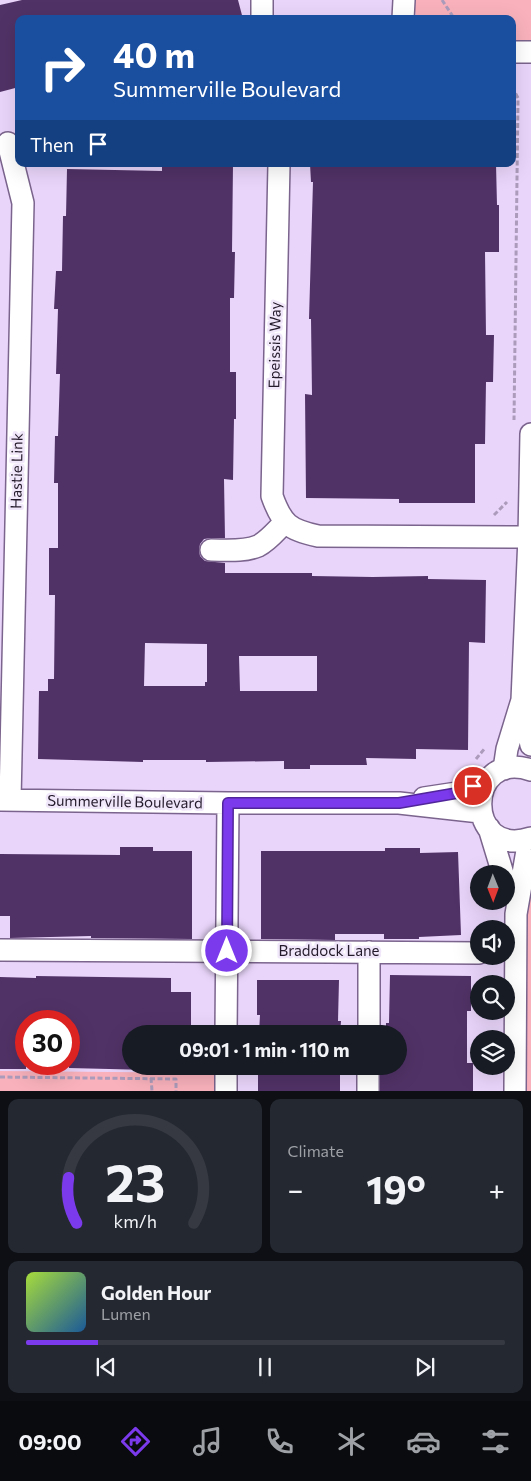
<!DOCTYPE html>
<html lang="en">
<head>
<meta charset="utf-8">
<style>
  :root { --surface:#171b24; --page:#242831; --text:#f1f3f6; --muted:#9ea1a6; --line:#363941; --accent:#7c3aed }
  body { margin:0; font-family:Commissioner,sans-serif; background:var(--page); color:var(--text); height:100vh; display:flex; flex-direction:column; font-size:19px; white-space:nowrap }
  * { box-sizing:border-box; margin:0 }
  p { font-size:16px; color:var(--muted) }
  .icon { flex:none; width:28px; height:28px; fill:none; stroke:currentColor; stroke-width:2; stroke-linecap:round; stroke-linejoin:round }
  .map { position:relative; height:1091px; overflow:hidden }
  .details { display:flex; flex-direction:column; gap:8px; padding:8px; background:#0d0f14; flex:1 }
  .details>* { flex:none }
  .hud { position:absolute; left:15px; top:15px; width:501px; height:152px; border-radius:10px; box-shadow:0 5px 20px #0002; background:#1a4fa0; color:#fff; overflow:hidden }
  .needle { width:32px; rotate:179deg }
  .tools { position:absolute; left:470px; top:865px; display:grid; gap:10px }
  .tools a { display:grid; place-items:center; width:45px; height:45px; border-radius:50%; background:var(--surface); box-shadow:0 5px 20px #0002; font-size:25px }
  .speed { position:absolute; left:15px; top:1010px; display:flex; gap:10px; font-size:25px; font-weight:700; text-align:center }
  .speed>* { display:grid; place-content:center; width:65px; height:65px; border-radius:50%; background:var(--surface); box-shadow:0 5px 20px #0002; line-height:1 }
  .speed .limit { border:8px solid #d22; background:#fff; color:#111 }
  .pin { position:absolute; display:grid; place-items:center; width:42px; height:42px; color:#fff; margin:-21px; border:2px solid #fff; border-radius:50%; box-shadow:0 1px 5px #0007 }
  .me { position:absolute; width:55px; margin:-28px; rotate:0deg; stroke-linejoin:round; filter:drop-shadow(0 0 4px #0008) }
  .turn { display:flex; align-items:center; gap:18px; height:105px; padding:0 15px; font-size:22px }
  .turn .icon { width:65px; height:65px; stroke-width:2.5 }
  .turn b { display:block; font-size:35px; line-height:42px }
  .then { display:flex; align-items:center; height:48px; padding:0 15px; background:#0003; gap:10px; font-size:19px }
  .big { font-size:38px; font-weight:700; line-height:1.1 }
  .details .tile { flex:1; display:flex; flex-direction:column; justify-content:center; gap:8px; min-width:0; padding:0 18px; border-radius:10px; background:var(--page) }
  .details .dial { align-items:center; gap:0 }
  .dial svg { height:130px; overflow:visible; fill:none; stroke:var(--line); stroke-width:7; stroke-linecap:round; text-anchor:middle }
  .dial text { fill:var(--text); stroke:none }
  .song { display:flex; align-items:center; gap:15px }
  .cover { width:60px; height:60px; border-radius:8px; background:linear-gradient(135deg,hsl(80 70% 55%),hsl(210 70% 35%)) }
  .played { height:5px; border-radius:2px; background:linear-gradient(90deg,var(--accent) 15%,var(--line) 15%) }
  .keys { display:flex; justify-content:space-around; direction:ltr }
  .heat { display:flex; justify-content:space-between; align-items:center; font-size:28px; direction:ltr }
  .details .tiles { flex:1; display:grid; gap:8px; grid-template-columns:1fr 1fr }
  .tile:last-child { grid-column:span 2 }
  .trip { position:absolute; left:122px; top:1025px; width:285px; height:50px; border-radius:25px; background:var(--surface); box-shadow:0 5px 20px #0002; font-weight:700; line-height:50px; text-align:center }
  .dock { display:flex; height:80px; justify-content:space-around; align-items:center; background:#090b0e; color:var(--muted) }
  .dock .icon { width:35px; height:35px }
  .dock .selected { color:var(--accent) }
  .dock b { font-size:22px; color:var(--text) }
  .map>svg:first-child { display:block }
  .green { fill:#f9b2bc }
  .building { fill:#513267; fill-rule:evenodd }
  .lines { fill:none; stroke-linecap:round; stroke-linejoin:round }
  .minor-casing { stroke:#7b648d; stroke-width:24 }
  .path { stroke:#ac9bba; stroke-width:3; stroke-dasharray:5 2.5; stroke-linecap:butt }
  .minor { stroke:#fff; stroke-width:21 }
  .route-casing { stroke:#51269a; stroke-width:12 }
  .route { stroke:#7c3aed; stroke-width:9 }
  .labels { text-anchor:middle; stroke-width:5; stroke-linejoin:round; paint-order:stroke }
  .street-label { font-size:15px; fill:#231a2b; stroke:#f1e7fa }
</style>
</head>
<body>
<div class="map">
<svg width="531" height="1091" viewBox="0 0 531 1091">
  <rect width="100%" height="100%" fill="#e9d5fa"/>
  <path class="green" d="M414 0H531V45L513 46 512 19H416Z
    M531 838V1091H515Z
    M0 1071 226 1073V1091H0Z"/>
  <path class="building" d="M22 0H238L243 19H19V87L0 92V5Z
    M162 164H233L232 252H235L234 298H230V372H236V419H234L233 480 224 479 225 538H211L204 539 200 544 199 550 200 556 205 561 225 563V573H312V576L373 577 428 576V579L486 580 485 643 469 642 468 750 416 749V759L366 758 367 765H310V769H284V761L206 762V760H143V762L38 759 39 691H48V679H54L55 595H49V548H58V483H54L55 436H58L60 374H56L58 309H54L56 271H62L63 216H66L67 169 162 171ZM145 643 207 644V682H205V686H144ZM239 656H317V691H240Z
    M310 164H496L497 205H499V252H485L486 335H494L493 382H486L485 444H475V503H399V499L306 498 305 394 312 395 311 319H309L313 182H311Z
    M120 847H153V851H192V939L91 938V936L10 938V916H0V854L120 855Z
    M385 848H420V853L458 852 461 935 419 937V939H384V934H335V940L261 939V851H385Z
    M390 975 471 976V1011H467V1063H473V1091H380V1066H399V1034H386V1023H389Z
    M36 976 171 978V992H191V1034H131V1066H192V1071L149 1072V1070L69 1068V1021H26V1069H0V977L36 978Z
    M257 980H339L338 1021H341L340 1034H259L260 1015H257Z
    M258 1066H340V1091H258Z"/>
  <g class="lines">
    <defs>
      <path id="minor" d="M262 19V0
        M403 19 404 0
        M512 52H531
        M8 143 23 203 10 800
        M279 164 272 496C282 524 289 530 318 536L529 537
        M211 550C225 550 244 552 258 546 268 541 276 531 284 523
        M522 703 531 745
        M504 769 507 749 522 700 529 537 531 434
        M531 770C464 748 464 860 531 838
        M424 798 457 793 489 779
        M0 800 228 803H399L480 812
        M489 828 503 874
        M0 950 479 953
        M226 1034 228 803
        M369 1034V952
        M226 1091V1066
        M368 1091V1066
        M515 1091 516 914 529 839"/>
    </defs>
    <use href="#minor" class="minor-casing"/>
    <path class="path" d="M442 0 452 15 444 19
      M512 87 518 98 514 420
      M494 515 507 502
      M476 759 485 748
      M0 1077 176 1079V1091
      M151 1078 152 1091"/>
    <use href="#minor" class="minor"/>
  </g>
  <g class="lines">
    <defs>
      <path id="route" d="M227 951 228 803H399L457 793 473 786"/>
    </defs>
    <use href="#route" class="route-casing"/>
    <use href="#route" class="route"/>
  </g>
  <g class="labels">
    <g class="street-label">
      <text transform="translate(275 345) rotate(-89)" y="5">Epeissis Way</text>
      <text transform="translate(17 471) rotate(-89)" y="5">Hastie Link</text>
      <text transform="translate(125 802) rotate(1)" y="5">Summerville Boulevard</text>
      <text x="329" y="956">Braddock Lane</text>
    </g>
  </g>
</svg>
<div class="tools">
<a><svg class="needle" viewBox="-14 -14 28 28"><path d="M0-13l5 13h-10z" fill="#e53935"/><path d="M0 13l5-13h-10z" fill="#9ea1a6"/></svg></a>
<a><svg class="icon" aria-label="sound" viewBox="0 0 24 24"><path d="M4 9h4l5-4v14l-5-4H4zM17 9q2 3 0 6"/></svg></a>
<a><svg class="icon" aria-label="search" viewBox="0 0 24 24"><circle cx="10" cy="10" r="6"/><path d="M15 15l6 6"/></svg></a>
<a><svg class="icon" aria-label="layers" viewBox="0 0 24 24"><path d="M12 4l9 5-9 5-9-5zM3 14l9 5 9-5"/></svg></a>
</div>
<div class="speed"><div class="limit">30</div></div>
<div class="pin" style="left:473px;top:786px;background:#d93025"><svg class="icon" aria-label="arrive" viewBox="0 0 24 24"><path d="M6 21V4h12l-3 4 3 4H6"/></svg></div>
<svg class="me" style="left:227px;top:951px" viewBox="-20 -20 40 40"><circle r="17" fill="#7c3aed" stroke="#fff" stroke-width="3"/><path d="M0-11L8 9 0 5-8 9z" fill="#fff"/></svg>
<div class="trip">09:01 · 1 min · 110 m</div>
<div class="hud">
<div class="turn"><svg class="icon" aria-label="right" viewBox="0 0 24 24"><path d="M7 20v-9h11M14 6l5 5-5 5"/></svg><div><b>40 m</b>Summerville Boulevard</div></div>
<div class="then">Then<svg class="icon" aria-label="arrive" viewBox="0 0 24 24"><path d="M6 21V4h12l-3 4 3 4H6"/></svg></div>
</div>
</div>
<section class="details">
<div class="tiles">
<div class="tile dial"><svg viewBox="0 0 100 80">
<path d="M14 69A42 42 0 1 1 86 69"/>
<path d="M14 69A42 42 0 0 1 9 41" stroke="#7c3aed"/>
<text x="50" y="56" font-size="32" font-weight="700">23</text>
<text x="50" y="72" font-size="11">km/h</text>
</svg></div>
<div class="tile"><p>Climate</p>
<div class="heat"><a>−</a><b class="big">19°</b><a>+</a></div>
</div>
<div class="tile">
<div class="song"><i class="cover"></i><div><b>Golden Hour</b><p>Lumen</p></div></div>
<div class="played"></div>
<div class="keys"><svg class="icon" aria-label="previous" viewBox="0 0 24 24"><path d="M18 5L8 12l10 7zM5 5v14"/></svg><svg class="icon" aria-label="pause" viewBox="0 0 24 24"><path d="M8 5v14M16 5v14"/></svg><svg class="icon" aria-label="next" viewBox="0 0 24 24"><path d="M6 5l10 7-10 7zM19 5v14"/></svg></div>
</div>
</div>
</section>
<nav class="dock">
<b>09:00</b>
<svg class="icon selected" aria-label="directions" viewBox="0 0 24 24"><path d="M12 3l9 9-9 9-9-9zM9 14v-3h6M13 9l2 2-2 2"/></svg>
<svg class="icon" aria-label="music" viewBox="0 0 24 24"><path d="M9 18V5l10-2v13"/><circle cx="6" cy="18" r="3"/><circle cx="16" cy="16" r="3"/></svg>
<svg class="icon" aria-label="phone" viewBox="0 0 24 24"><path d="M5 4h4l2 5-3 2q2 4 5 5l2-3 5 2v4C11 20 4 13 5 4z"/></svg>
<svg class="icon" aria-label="climate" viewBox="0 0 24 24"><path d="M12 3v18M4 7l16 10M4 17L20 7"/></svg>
<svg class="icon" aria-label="car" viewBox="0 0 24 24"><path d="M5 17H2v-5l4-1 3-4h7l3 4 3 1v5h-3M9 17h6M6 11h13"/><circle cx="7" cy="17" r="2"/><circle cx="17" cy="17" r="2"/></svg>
<svg class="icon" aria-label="filters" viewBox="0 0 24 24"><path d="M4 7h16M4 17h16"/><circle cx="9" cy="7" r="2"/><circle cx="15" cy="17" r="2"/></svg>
</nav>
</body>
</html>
